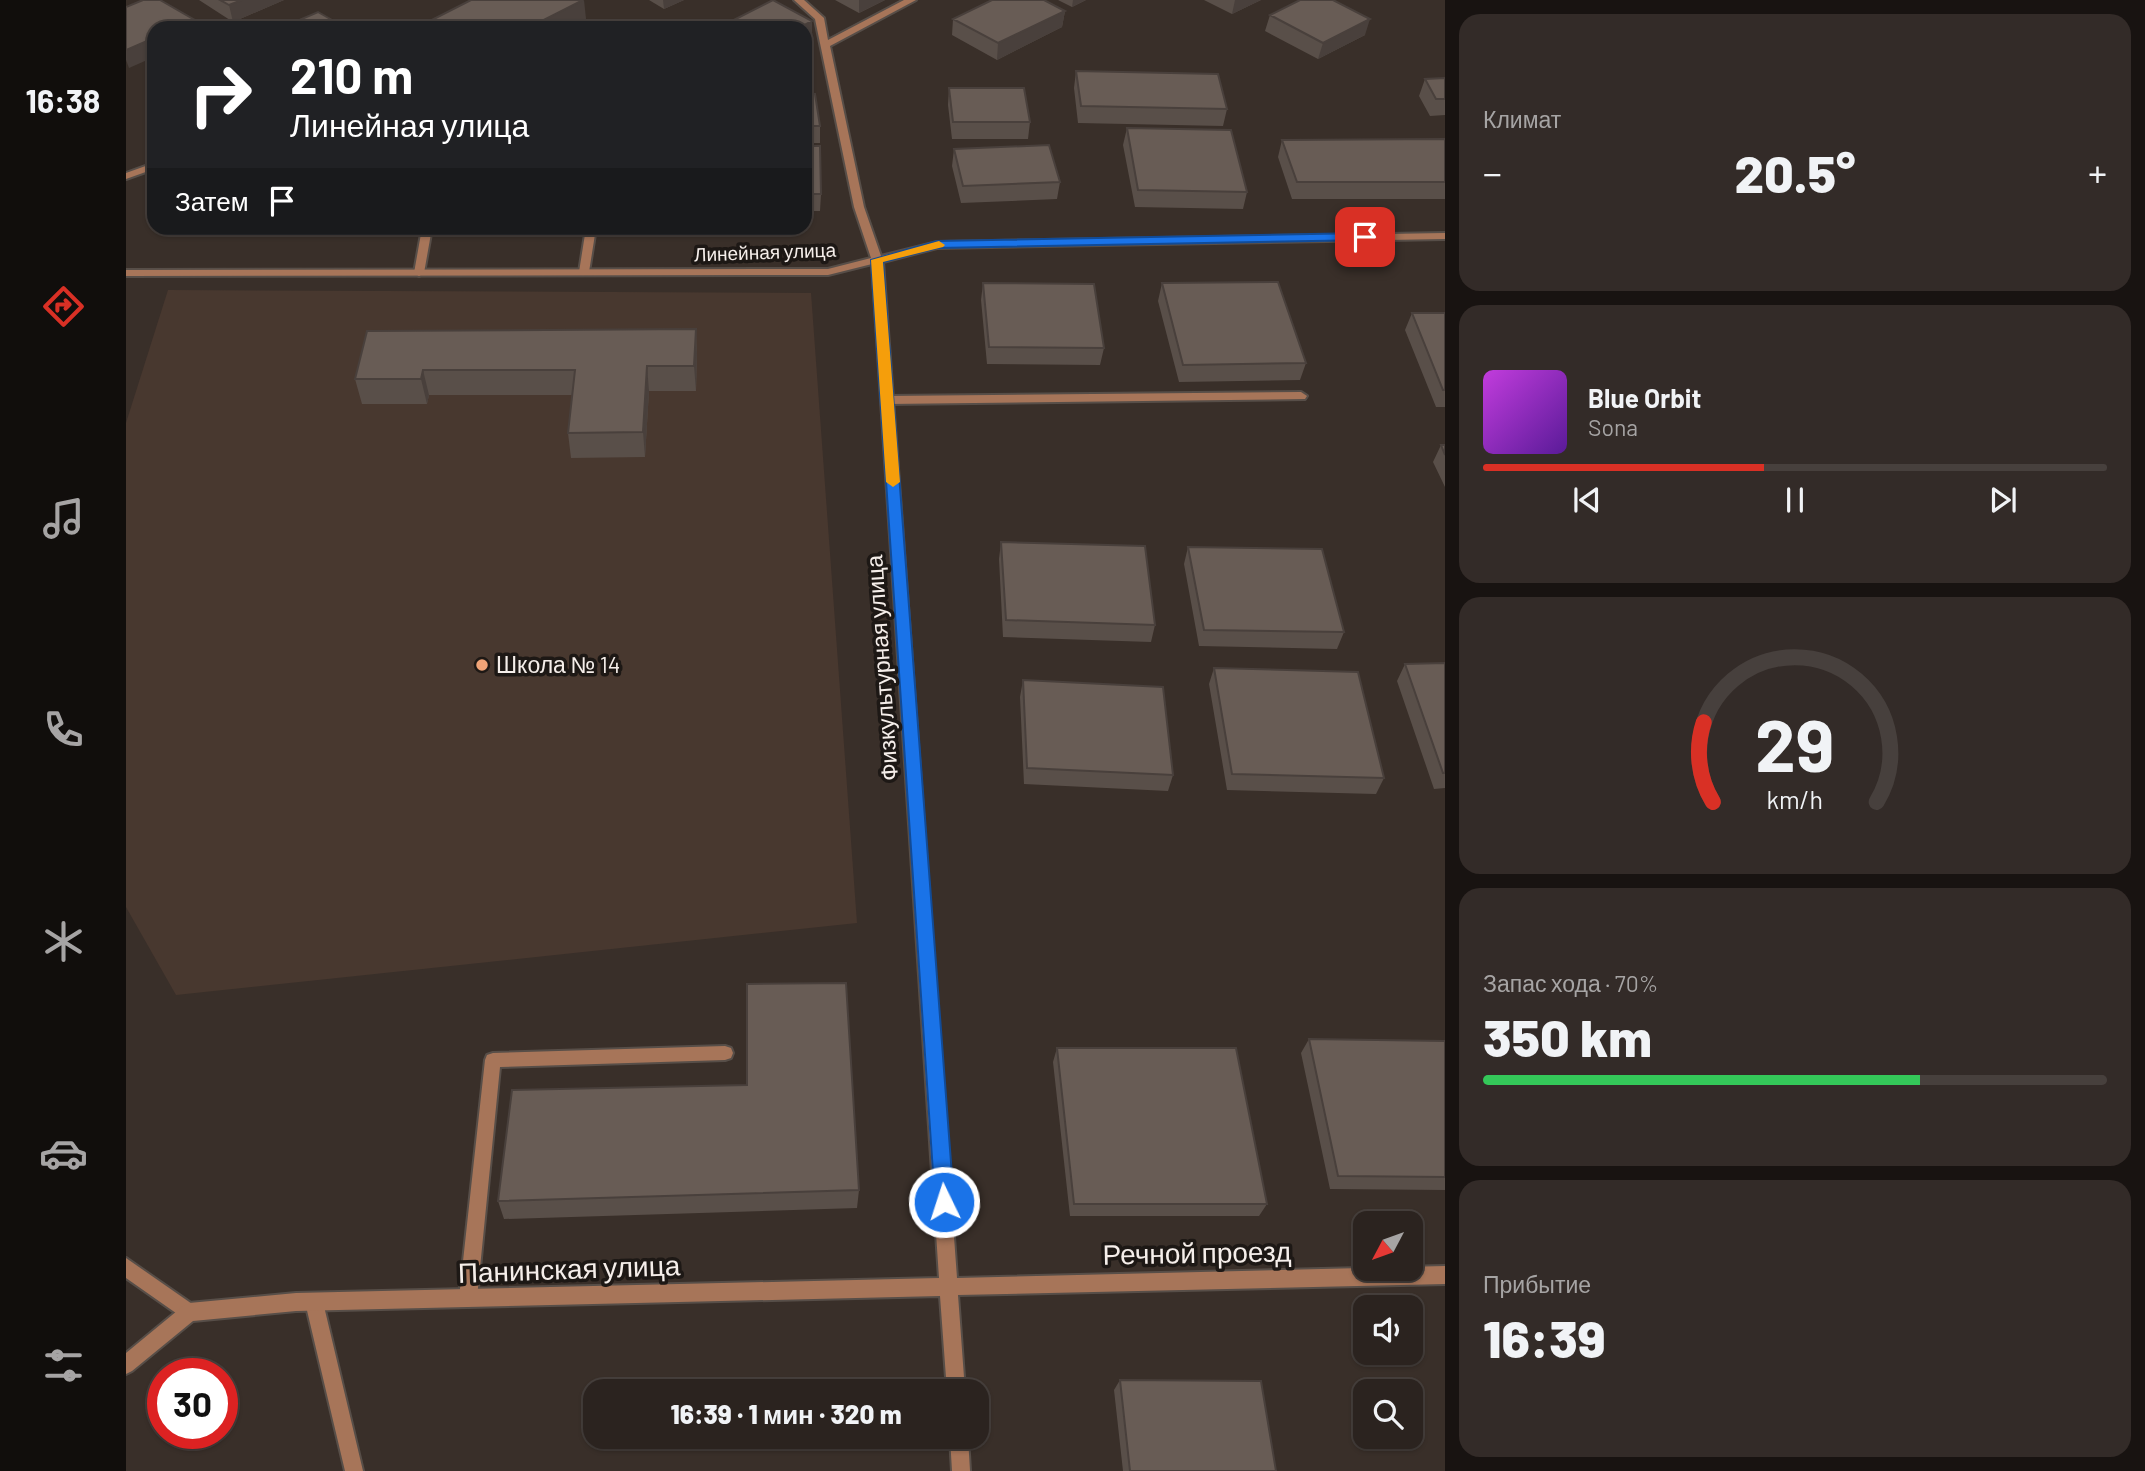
<!DOCTYPE html>
<html lang="ru">
<head>
<meta charset="utf-8">
<style>
  :root { --surface:#2b231f; --page:#332b28; --text:#f1f3f6; --muted:#a6a4a4; --line:#47403d; --accent:#d93025 }
  body { margin:0; font-family:Barlow,sans-serif; background:var(--page); color:var(--text); height:100vh; display:flex; flex-direction:column; font-size:26px; white-space:nowrap }
  * { box-sizing:border-box; margin:0 }
  p { font-size:23px; color:var(--muted) }
  .icon { flex:none; width:38px; height:38px; fill:none; stroke:currentColor; stroke-width:2; stroke-linecap:round; stroke-linejoin:round }
  .map { position:relative; flex:1; overflow:hidden }
  .drawer { display:flex; flex-direction:column; gap:14px; padding:14px; background:#181311; width:700px }
  .drawer>* { flex:none }
  .guide { position:absolute; left:21px; top:21px; width:665px; height:214px; border-radius:21px; box-shadow:0 2px 5px #0004,0 0 0 2px var(--line); background:#202124; color:#fff; overflow:hidden }
  .needle { width:46px; rotate:229deg }
  .tools { position:absolute; left:1227px; top:1211px; display:grid; gap:14px }
  .tools a { display:grid; place-items:center; width:70px; height:70px; border-radius:14px; background:var(--surface); box-shadow:0 2px 5px #0004,0 0 0 2px var(--line); font-size:35px }
  .speed { position:absolute; left:21px; top:1358px; display:flex; gap:14px; font-size:35px; font-weight:700; text-align:center }
  .speed>* { display:grid; place-content:center; width:91px; height:91px; border-radius:50%; background:var(--surface); box-shadow:0 2px 5px #0004,0 0 0 2px var(--line); line-height:1 }
  .speed .limit { border:10px solid #d22; background:#fff; color:#111 }
  .pin { position:absolute; display:grid; place-items:center; width:60px; height:60px; color:#fff; margin:-30px; border-radius:14px; box-shadow:0 4px 10px #0006 }
  .me { position:absolute; width:77px; margin:-38px; rotate:356deg; stroke-linejoin:round; filter:drop-shadow(0 0 5px #0008) }
  .turn { display:flex; align-items:center; gap:24px; height:147px; padding:0 28px; font-size:32px }
  .turn .icon { width:91px; height:91px; stroke-width:2.5 }
  .turn b { display:block; font-size:49px; line-height:60px }
  .then { display:flex; align-items:center; height:66px; padding:0 28px; background:#0003; gap:14px; font-size:26px }
  .big { font-size:52px; font-weight:800; line-height:1.1 }
  .drawer .widget { flex:1; display:flex; flex-direction:column; justify-content:center; gap:10px; min-width:0; padding:0 24px; border-radius:21px; background:var(--page) }
  .drawer .dial { align-items:center; gap:0 }
  .dial svg { height:182px; overflow:visible; fill:none; stroke:var(--line); stroke-width:7; stroke-linecap:round; text-anchor:middle }
  .dial text { fill:var(--text); stroke:none }
  .song { display:flex; align-items:center; gap:21px }
  .cover { width:84px; height:84px; border-radius:10px; background:linear-gradient(135deg,hsl(290 70% 55%),hsl(270 70% 35%)) }
  .played { height:7px; border-radius:4px; background:linear-gradient(90deg,var(--accent) 45%,var(--line) 45%) }
  .keys { display:flex; justify-content:space-around; direction:ltr }
  .heat { display:flex; justify-content:space-between; align-items:center; font-size:38px; direction:ltr }
  .charge { height:10px; border-radius:5px; background:linear-gradient(90deg,#34c759 70%,var(--line) 0) }
  .trip { position:absolute; left:457px; top:1379px; width:406px; height:70px; border-radius:21px; background:var(--surface); box-shadow:0 2px 5px #0004,0 0 0 2px var(--line); font-weight:800; line-height:70px; text-align:center }
  main { display:flex; flex:1; min-height:0 }
  .dock { display:flex; flex-direction:column; width:126px; justify-content:space-around; align-items:center; background:#110e0c; color:var(--muted) }
  .dock .icon { width:49px; height:49px }
  .dock .active { color:var(--accent) }
  .dock b { font-size:32px; color:var(--text) }
  .map>svg:first-child { display:block }
  .built { fill:#48382f }
  .lines { fill:none; stroke-linecap:round; stroke-linejoin:round }
  .service-casing { stroke:#574e48; stroke-width:4 }
  .minor-casing { stroke:#574e48; stroke-width:4 }
  .service { fill:#a77559; fill-rule:evenodd }
  .minor { fill:#a77559; fill-rule:evenodd }
  .wall { fill:#594f49 }
  .shaded-wall { fill:#49403c }
  .building { fill:#685c55; stroke:#49403c; stroke-width:2 }
  .route { fill:#1a73e8; stroke:#114b97; stroke-width:2 }
  .slow { fill:#f59e0b }
  .poi-dot { fill:#efa377; stroke:#1d1815; stroke-width:2.5 }
  .labels { text-anchor:middle; stroke-width:7; stroke-linejoin:round; paint-order:stroke }
  .far-street-label { font-size:19px; fill:#f5eeea; stroke:#1d1815 }
  .poi-label { font-size:23px; fill:#f5eeea; stroke:#1d1815; text-anchor:start }
  .street-label { font-size:23px; fill:#f5eeea; stroke:#1d1815 }
  .near-street-label { font-size:28px; fill:#f5eeea; stroke:#1d1815 }
</style>
</head>
<body>
<main>
<nav class="dock">
<b>16:38</b>
<svg class="icon active" aria-label="directions" viewBox="0 0 24 24"><path d="M12 3l9 9-9 9-9-9zM9 14v-3h6M13 9l2 2-2 2"/></svg>
<svg class="icon" aria-label="music" viewBox="0 0 24 24"><path d="M9 18V5l10-2v13"/><circle cx="6" cy="18" r="3"/><circle cx="16" cy="16" r="3"/></svg>
<svg class="icon" aria-label="phone" viewBox="0 0 24 24"><path d="M5 4h4l2 5-3 2q2 4 5 5l2-3 5 2v4C11 20 4 13 5 4z"/></svg>
<svg class="icon" aria-label="climate" viewBox="0 0 24 24"><path d="M12 3v18M4 7l16 10M4 17L20 7"/></svg>
<svg class="icon" aria-label="car" viewBox="0 0 24 24"><path d="M5 17H2v-5l4-1 3-4h7l3 4 3 1v5h-3M9 17h6M6 11h13"/><circle cx="7" cy="17" r="2"/><circle cx="17" cy="17" r="2"/></svg>
<svg class="icon" aria-label="filters" viewBox="0 0 24 24"><path d="M4 7h16M4 17h16"/><circle cx="9" cy="7" r="2"/><circle cx="15" cy="17" r="2"/></svg>
</nav>
<div class="map">
<svg width="1319" height="1471" viewBox="0 0 1319 1471">
  <rect width="100%" height="100%" fill="#392f29"/>
  <path class="built" d="M42 290 685 293 731 923 50 995 0 907V423Z"/>
  <g class="lines">
    <defs>
      <path id="service" d="M28 163V169L0 179V173Z
        M296 228H306L298 273 293 276 288 273Z
        M460 228H470L463 272 458 275 453 272Z
        M1175 392 1181 396 1179 399 761 404 755 400 761 396Z
        M599 1046 605 1048 607 1053 605 1058 599 1060 374 1067 351 1298 348 1304 342 1307 336 1304 333 1298 359 1060 361 1055 367 1053Z
        M0 1258 69 1306 72 1312 69 1318 63 1321 57 1318 0 1278Z
        M188 1293 194 1296 197 1302 237 1471H219L179 1302 182 1296Z"/>
      <path id="minor" d="M668 0H678L698 18 702 40 778 0H790L704 46 738 207 755 256 811 242 1319 233V239L811 248 757 262 831 1278 1319 1266V1284L832 1295 839 1391H821L814 1296 170 1311 67 1321 6 1371 0 1374V1353L57 1306 63 1303 170 1293 813 1278 746 264 702 275 0 276V270L702 269 745 258 728 207 689 19Z
        M824 1437H842L844 1471H826Z"/>
    </defs>
    <use href="#service" class="service-casing"/>
    <use href="#minor" class="minor-casing"/>
    <use href="#service" class="service"/>
    <use href="#minor" class="minor"/>
  </g>
  <path class="wall" d="M73 0H158L107 22Z
    M523 0H558L538 9Z
    M709 0H759L733 13Z
    M932 0H960L946 7Z
    M1078 0H1135L1106 14Z
    M939 11 936 27 871 60 826 35 827 19Z
    M1144 15 1239 35 1192 59 1139 31Z
    M950 71 1101 109 1097 126 952 123 948 88Z
    M1319 78V115L1304 116 1293 96 1299 79Z
    M823 88 904 122 902 139H826L822 105Z
    M679 94 694 126V143H679Z
    M1001 128 1121 192 1117 209 1009 207 997 145Z
    M1319 139V199H1166L1152 157 1156 140Z
    M679 146 695 194 694 211H679Z
    M828 149 934 182 931 199 835 203 826 166Z
    M857 283 978 348 974 365 861 364 855 300Z
    M1036 283 1180 363 1174 380 1053 382 1032 301Z
    M1286 313H1319V407H1310L1279 330Z
    M570 329 571 354 570 391H523L519 457 445 458 442 433 446 395H303L301 404H236L229 379Z
    M1315 445H1319V487L1307 462Z
    M875 542 1029 625 1025 642 877 637 873 559Z
    M1062 547 1218 632 1211 649 1073 646 1058 564Z
    M1319 663V788L1308 789 1271 681 1279 664Z
    M1088 668 1258 778 1250 794 1101 790 1083 684Z
    M897 680 1047 775 1042 791 898 784 894 697Z
    M1183 1039 1319 1041V1190L1204 1189 1175 1053Z
    M931 1048 1141 1204 1133 1216H944L927 1062Z
    M733 1190 731 1208 378 1219 372 1201Z
    M994 1380 1150 1471H997L988 1390Z"/>
  <path class="shaded-wall" d="M116 0H158L107 22 103 5Z
    M458 0 461 28H402Z
    M537 0H558L538 9Z
    M733 0H759L733 13Z
    M947 0H960L946 7Z
    M1109 0H1135L1106 14Z
    M939 11 936 27 871 60 872 43Z
    M67 19 70 28H49Z
    M1244 19 1239 35 1192 59 1197 43Z
    M686 21V38L679 41V28H673Z
    M28 38V57L3 68 0 60V50Z
    M570 329 571 354 570 391 568 366Z
    M521 366 523 391 519 457 517 432Z
    M297 370 303 395 301 404 295 379Z"/>
  <path class="building" d="M17 0H34L67 19 49 28H28V38L0 50V7Z
    M94 0H116L103 5Z
    M345 0H457L402 28H290Z
    M647 0 686 21 673 28H592Z
    M866 0H918L939 11 872 43 827 19Z
    M1174 0H1207L1244 19 1197 43 1144 15Z
    M192 12 220 28H170L164 24Z
    M950 71 1092 74 1101 109 955 106Z
    M1319 78V99H1310L1299 79Z
    M823 88H898L904 122H827Z
    M679 94H689L694 126H679Z
    M1001 128 1105 130 1121 192 1012 190Z
    M1319 139V182H1171L1156 140Z
    M923 145 934 182 837 186 828 149Z
    M679 146H694L695 194H679Z
    M1152 282 1180 363 1057 365 1036 283Z
    M857 283 968 284 978 348 863 347Z
    M1286 313H1319V390H1317Z
    M570 329 568 366H521L517 432 442 433 449 370H297L295 379H229L241 331Z
    M1315 445H1319V455Z
    M875 542 1019 546 1029 625 880 620Z
    M1062 547 1196 549 1218 632 1078 630Z
    M1319 663V773H1317L1279 664Z
    M1088 668 1232 672 1258 778 1106 774Z
    M897 680 1037 687 1047 775 901 768Z
    M720 983 733 1190 372 1201 386 1090 621 1085V984Z
    M1183 1039 1319 1041V1177L1212 1176Z
    M931 1048H1110L1141 1204H948Z
    M994 1380 1135 1381 1150 1471H1004Z"/>
  <path class="route" d="M1239 233 1245 237 1243 240 811 248 757 262 828 1202 825 1209 818 1211 811 1209 809 1202 745 260 811 241Z"/>
  <path class="slow" d="M813 241 819 245 817 247 757 262 774 482 767 487 760 482 745 260Z"/>
  <circle class="poi-dot" cx="356" cy="665" r="7"/>
  <g class="labels">
    <g class="far-street-label">
      <text transform="translate(639 252) rotate(-2)" y="7">Линейная улица</text>
    </g>
    <g class="poi-label">
      <text x="370" y="673">Школа № 14</text>
    </g>
    <g class="street-label">
      <text transform="translate(756 668) rotate(-94)" y="8">Физкультурная улица</text>
    </g>
    <g class="near-street-label">
      <text transform="translate(1071 1253) rotate(-1)" y="10">Речной проезд</text>
      <text transform="translate(443 1269) rotate(-2)" y="10">Панинская улица</text>
    </g>
  </g>
</svg>
<div class="tools">
<a><svg class="needle" viewBox="-14 -14 28 28"><path d="M0-13l5 13h-10z" fill="#e53935"/><path d="M0 13l5-13h-10z" fill="#a6a4a4"/></svg></a>
<a><svg class="icon" aria-label="sound" viewBox="0 0 24 24"><path d="M4 9h4l5-4v14l-5-4H4zM17 9q2 3 0 6"/></svg></a>
<a><svg class="icon" aria-label="search" viewBox="0 0 24 24"><circle cx="10" cy="10" r="6"/><path d="M15 15l6 6"/></svg></a>
</div>
<div class="speed"><div class="limit">30</div></div>
<div class="pin" style="left:1239px;top:237px;background:#d93025"><svg class="icon" aria-label="arrive" viewBox="0 0 24 24"><path d="M6 21V4h12l-3 4 3 4H6"/></svg></div>
<svg class="me" style="left:818px;top:1202px" viewBox="-20 -20 40 40"><circle r="17" fill="#1a73e8" stroke="#fff" stroke-width="3"/><path d="M0-11L8 9 0 5-8 9z" fill="#fff"/></svg>
<div class="trip">16:39 · 1 мин · 320 m</div>
<div class="guide">
<div class="turn"><svg class="icon" aria-label="right" viewBox="0 0 24 24"><path d="M7 20v-9h11M14 6l5 5-5 5"/></svg><div><b>210 m</b>Линейная улица</div></div>
<div class="then">Затем<svg class="icon" aria-label="arrive" viewBox="0 0 24 24"><path d="M6 21V4h12l-3 4 3 4H6"/></svg></div>
</div>
</div>
<section class="drawer">
<div class="widget"><p>Климат</p>
<div class="heat"><a>−</a><b class="big">20.5°</b><a>+</a></div>
</div>
<div class="widget">
<div class="song"><i class="cover"></i><div><b>Blue Orbit</b><p>Sona</p></div></div>
<div class="played"></div>
<div class="keys"><svg class="icon" aria-label="previous" viewBox="0 0 24 24"><path d="M18 5L8 12l10 7zM5 5v14"/></svg><svg class="icon" aria-label="pause" viewBox="0 0 24 24"><path d="M8 5v14M16 5v14"/></svg><svg class="icon" aria-label="next" viewBox="0 0 24 24"><path d="M6 5l10 7-10 7zM19 5v14"/></svg></div>
</div>
<div class="widget dial"><svg viewBox="0 0 100 80">
<path d="M14 69A42 42 0 1 1 86 69"/>
<path d="M14 69A42 42 0 0 1 10 34" stroke="#d93025"/>
<text x="50" y="56" font-size="32" font-weight="700">29</text>
<text x="50" y="72" font-size="11">km/h</text>
</svg></div>
<div class="widget"><p>Запас хода · 70%</p><b class="big">350 km</b><div class="charge"></div></div>
<div class="widget"><p>Прибытие</p><b class="big">16:39</b></div>
</section>
</main>
</body>
</html>
